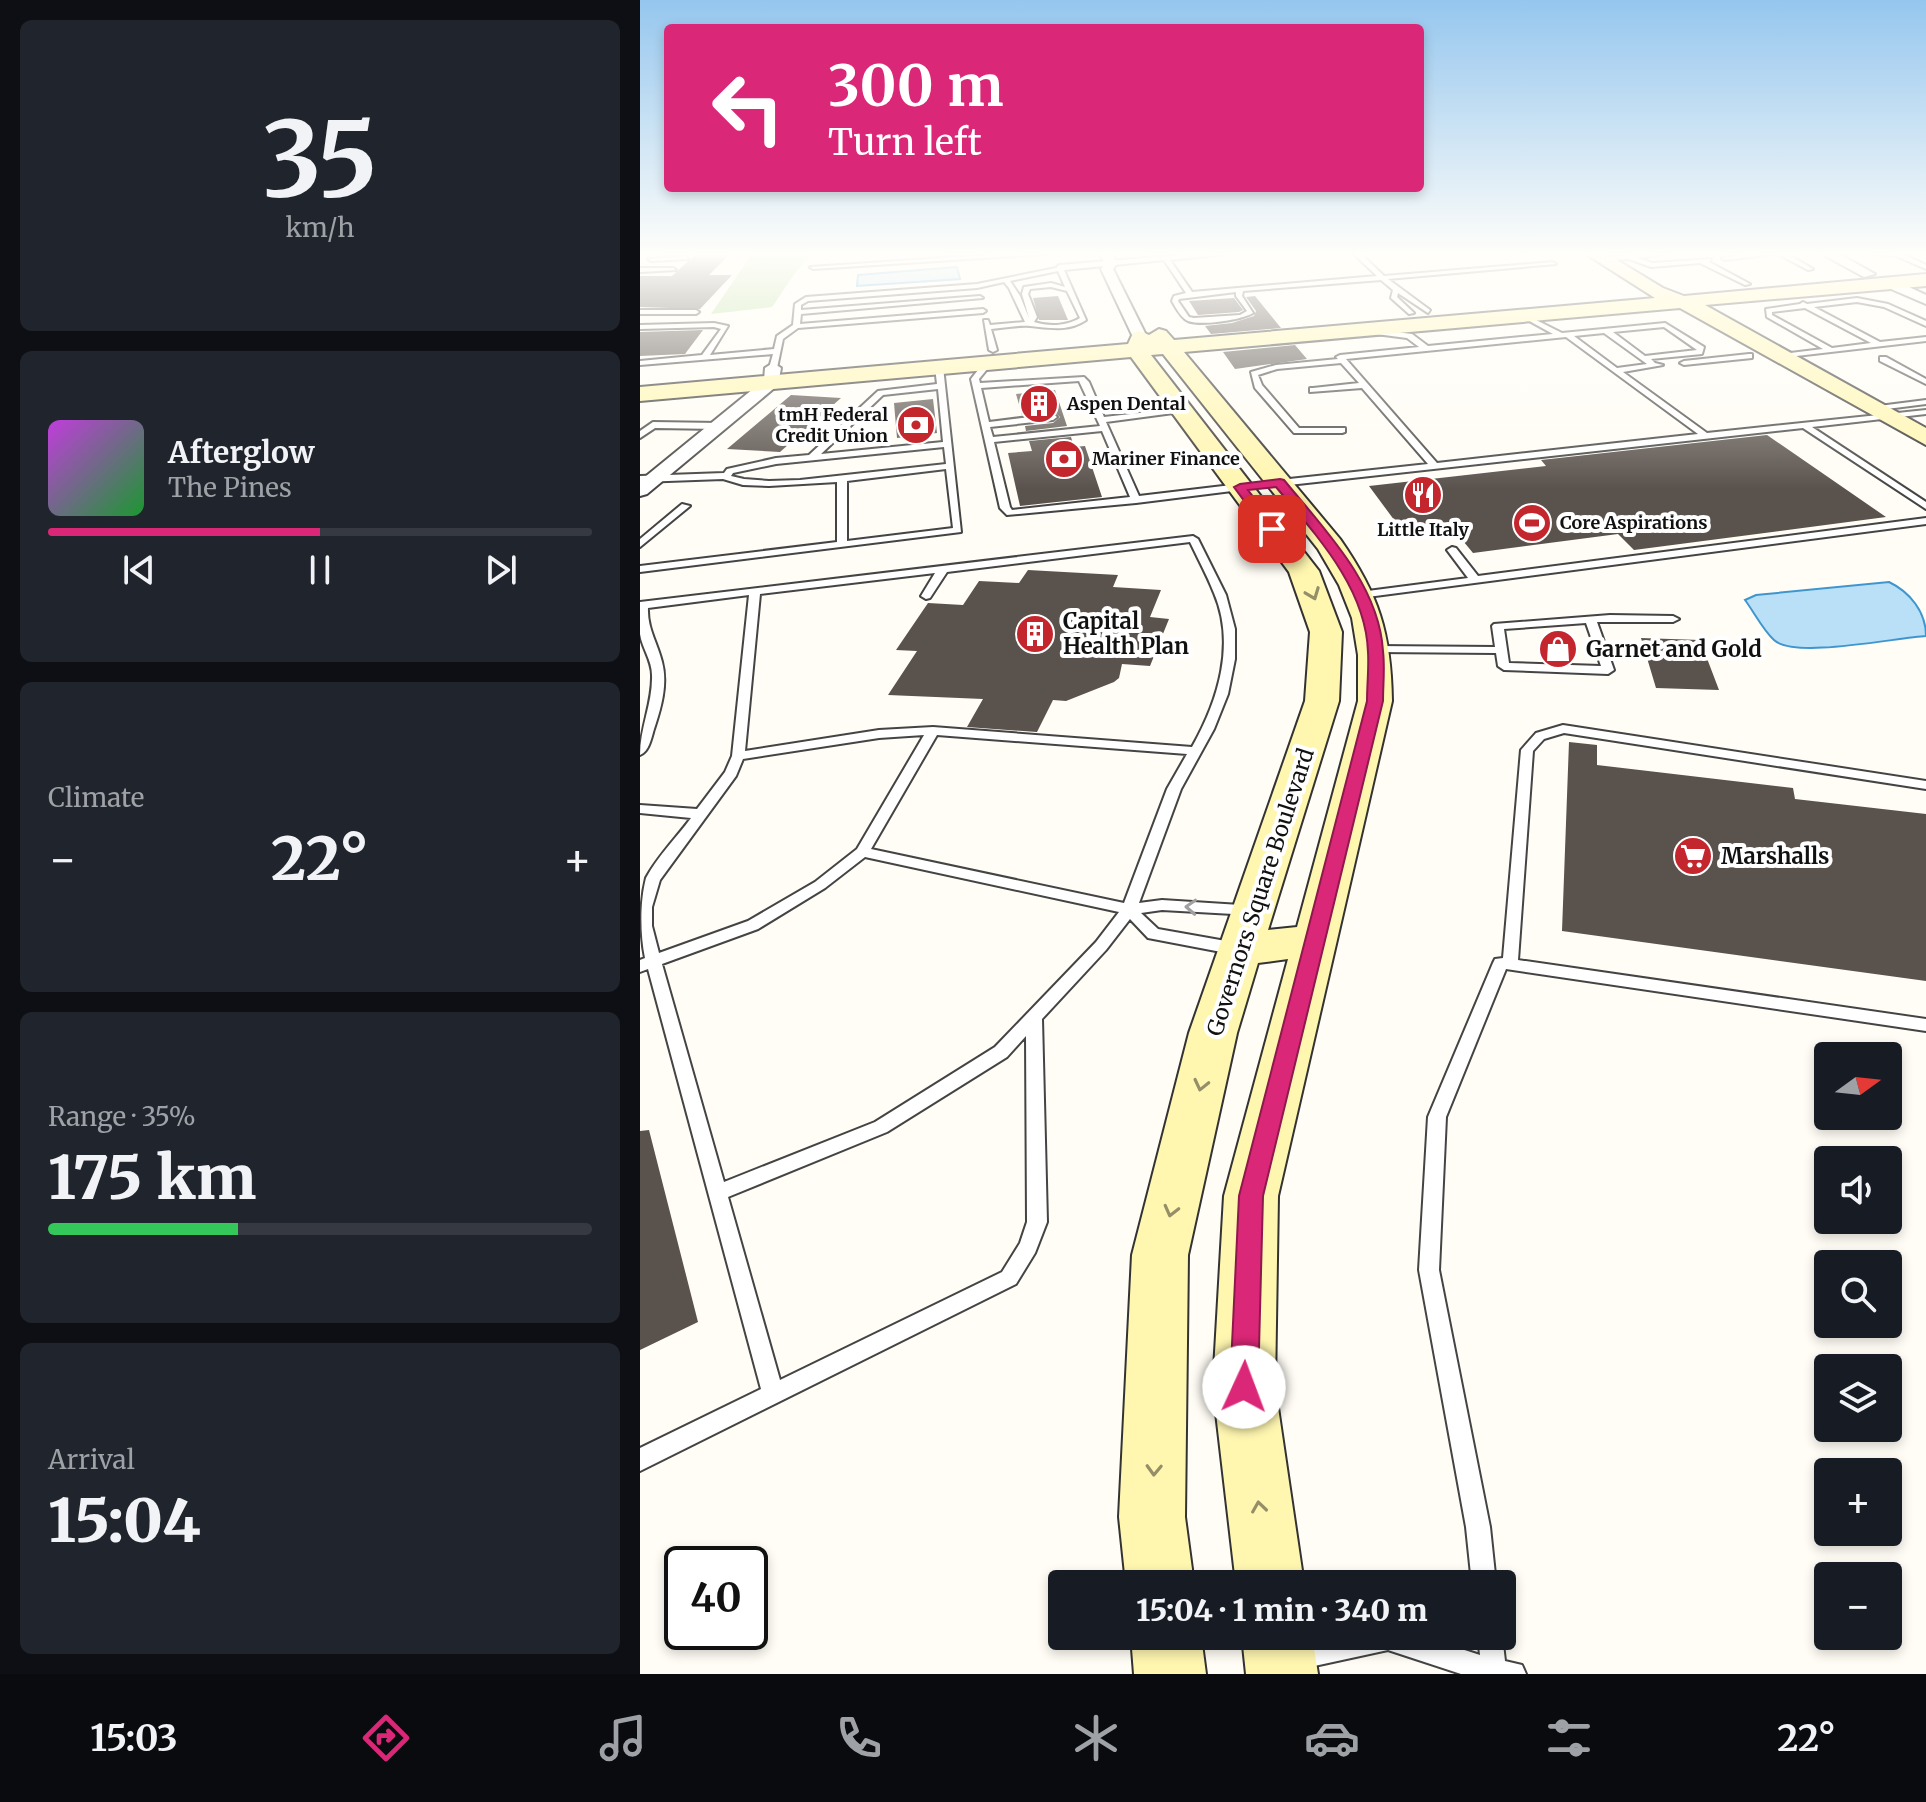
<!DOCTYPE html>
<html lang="en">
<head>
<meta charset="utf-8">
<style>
  :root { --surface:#171b24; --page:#20242c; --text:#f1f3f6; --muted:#9ea1a6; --line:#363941; --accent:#db2777 }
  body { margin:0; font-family:Merriweather,serif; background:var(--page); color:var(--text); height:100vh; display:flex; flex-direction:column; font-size:30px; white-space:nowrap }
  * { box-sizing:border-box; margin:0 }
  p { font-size:26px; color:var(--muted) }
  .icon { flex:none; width:44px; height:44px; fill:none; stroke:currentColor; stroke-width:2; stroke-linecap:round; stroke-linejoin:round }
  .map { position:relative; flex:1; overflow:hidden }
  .side { display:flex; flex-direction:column; gap:20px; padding:20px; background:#0d0f14; width:640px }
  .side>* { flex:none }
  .top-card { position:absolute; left:24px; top:24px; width:760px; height:168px; border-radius:8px; box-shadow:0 4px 12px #0003; background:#db2777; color:#fff; overflow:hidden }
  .needle { width:52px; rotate:75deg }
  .tools { position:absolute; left:1174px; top:1042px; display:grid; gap:16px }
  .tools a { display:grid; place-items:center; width:88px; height:88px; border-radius:8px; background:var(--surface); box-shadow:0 4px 12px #0003; font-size:40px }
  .speed { position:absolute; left:24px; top:1546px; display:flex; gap:16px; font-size:40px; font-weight:700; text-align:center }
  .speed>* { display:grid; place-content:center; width:104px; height:104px; border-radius:50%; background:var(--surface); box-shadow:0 4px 12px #0003; line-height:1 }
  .speed .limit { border:4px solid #111; border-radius:12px; background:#fff; color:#111 }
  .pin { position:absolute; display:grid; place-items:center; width:68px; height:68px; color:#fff; margin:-34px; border-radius:16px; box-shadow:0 4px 12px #0006 }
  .me { position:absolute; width:88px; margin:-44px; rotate:2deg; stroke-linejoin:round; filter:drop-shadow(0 0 6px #0008) }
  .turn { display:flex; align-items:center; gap:28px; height:168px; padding:0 32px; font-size:36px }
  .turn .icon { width:104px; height:104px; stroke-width:2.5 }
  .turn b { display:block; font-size:56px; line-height:68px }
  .big { font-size:60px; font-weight:800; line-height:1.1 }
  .side .card { flex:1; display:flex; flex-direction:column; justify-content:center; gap:12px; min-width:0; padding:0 28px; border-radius:12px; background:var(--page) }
  .side .dial { align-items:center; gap:0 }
  .dial b { font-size:104px; line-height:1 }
  .song { display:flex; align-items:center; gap:24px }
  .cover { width:96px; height:96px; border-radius:12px; background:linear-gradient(135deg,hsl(290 70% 55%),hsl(130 70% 35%)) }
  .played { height:8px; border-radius:4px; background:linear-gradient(90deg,var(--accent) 50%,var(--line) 50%) }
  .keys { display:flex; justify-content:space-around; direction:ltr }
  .heat { display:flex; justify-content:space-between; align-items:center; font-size:44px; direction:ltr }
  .charge { height:12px; border-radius:6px; background:linear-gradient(90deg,#34c759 35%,var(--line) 0) }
  .trip { position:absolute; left:408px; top:1570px; width:468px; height:80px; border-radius:8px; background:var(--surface); box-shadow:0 4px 12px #0003; font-weight:800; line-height:80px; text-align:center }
  .tab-bar { display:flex; height:128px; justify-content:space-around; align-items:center; background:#090b0e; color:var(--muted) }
  .tab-bar .icon { width:56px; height:56px }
  .tab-bar .on { color:var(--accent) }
  .tab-bar b { font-size:36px; color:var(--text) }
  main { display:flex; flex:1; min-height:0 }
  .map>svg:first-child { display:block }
  .forest { fill:#b9dc9c }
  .water { fill:#b9e0f7; stroke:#3f96cf; stroke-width:2 }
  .building { fill:#5a524d }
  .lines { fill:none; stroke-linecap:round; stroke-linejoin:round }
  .lane-casing { stroke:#444; stroke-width:4 }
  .street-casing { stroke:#444; stroke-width:4 }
  .secondary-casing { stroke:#333; stroke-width:4 }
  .lane { fill:#fff; fill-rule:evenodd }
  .street { fill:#fff; fill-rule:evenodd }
  .secondary { fill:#fff6b0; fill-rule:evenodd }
  .oneway { stroke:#948f68 }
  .oneway2 { stroke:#a0a0a0 }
  .route { fill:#db2777; stroke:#8e194d; stroke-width:2 }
  .labels { text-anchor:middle; stroke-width:8; stroke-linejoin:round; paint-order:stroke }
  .far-poi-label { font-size:18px; font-weight:bold; fill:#111; stroke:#fff; text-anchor:start }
  .poi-label { font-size:22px; font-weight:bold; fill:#111; stroke:#fff; text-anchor:start }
  .street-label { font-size:22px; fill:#111; stroke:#fff }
</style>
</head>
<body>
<main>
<section class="side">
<div class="card dial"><b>35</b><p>km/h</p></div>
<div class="card">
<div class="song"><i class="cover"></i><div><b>Afterglow</b><p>The Pines</p></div></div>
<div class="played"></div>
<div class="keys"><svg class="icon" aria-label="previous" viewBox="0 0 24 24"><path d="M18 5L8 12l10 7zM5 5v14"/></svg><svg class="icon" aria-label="pause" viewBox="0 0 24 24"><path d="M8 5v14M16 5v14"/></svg><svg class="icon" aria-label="next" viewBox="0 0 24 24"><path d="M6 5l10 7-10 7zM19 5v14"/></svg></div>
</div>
<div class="card"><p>Climate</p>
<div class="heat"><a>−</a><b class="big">22°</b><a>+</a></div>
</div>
<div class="card"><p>Range · 35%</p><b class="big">175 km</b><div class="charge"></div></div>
<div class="card"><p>Arrival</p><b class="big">15:04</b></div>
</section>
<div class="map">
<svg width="1286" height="1674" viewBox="0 0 1286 1674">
  <rect width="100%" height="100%" fill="#fffdf5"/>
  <path class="forest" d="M112 254H172C156 268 145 289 132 307L71 314Z"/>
  <path class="water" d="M317 267 320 279 217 286 218 275Z
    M1249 582C1270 592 1286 612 1286 636 1254 638 1154 659 1134 640 1123 630 1114 612 1105 600L1116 595Z"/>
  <path class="building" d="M56 254H90L69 275H92L60 309 0 307V276H32Z
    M418 296 428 320H399L393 298Z
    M615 296 641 328 571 334 565 326 592 323 614 316 616 311 606 297Z
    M594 298 603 310 599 312 558 315 549 301Z
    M63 330 45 354 0 356V332Z
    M655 345 667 359 595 369 583 352Z
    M415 390 427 426 386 431 385 426 413 423 420 417 413 411 382 415 376 394Z
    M151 395 201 398 140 452 87 449Z
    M293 399 297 433 257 438 254 403Z
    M1127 435 1246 517 994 550 978 534 833 553 814 530 766 536 729 486 906 466 901 460Z
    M431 437 434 447 445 446 462 497 380 506 368 453 392 451 389 441Z
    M388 570 478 575 473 587 521 590 510 617 529 619 510 666 482 664 479 678 474 682 426 701 413 700 397 732 327 727 343 699 248 695 277 651 256 650 288 603 323 605 339 581 379 583Z
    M1001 638 1060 640 1079 690 1016 688Z
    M929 742 957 745V765L1153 788 1155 799 1286 814V981L922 931Z
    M9 1130 58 1322 0 1350V1131Z"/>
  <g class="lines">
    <defs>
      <path id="lane" d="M361 254H405L173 269 170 267Z
        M553 254H586L530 260 552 292 737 276 714 254H721L744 276 913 262 916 264 748 279 790 310 788 313 758 293 757 297 774 313 769 314 751 298 753 290 741 280 603 291 602 296 613 313C601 320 562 326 548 321 541 318 536 308 532 301L534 296 546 293 524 260 424 270 446 320C428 332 410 328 390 326 378 325 364 328 351 329L357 350 353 352 349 350 344 320H348L350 325 385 322 369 288 364 282 337 288 168 301 161 305V310L340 296 343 298 161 314 160 324 343 309 346 311 343 313 158 328 143 339 137 368 133 370 129 368 133 354 0 365V361L62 355 81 329 74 327 0 329V325L74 323 88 326 70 355 134 349 137 336 153 325 155 304 166 297 337 284 416 268 419 265ZM418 271 425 287 411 283 384 287 382 294 389 318 380 296 370 281ZM411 287 427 291 440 318C427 326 409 327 394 322L397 317 388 294 390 289ZM596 292V296L607 311 600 315 554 318 549 317 538 301 539 299Z
        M994 254H1024L998 258 1012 263 1071 259 1069 262 1110 284 1105 285 1060 263 1011 267 989 259 962 261 959 259Z
        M1104 254H1134L1085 260 1082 258Z
        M1138 254H1147L1173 269 1168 270Z
        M1233 254H1263L1286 265V269L1256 256Z
        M46 256 48 259 11 261 8 259Z
        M0 268H33L36 270 0 272Z
        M1217 298 1248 304 1286 321V326L1244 307 1217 302 1174 307 1240 342 1286 337V341L1139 358V354H1142L1183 349 1127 317 1126 309 1160 304 1163 302 1167 304ZM1165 308 1231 343 1192 348 1132 315V312Z
        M0 310H56L59 312 56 314H0Z
        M884 314 922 333 1025 323 1064 347 1062 354 1011 359 1015 363 1023 365 983 372 1067 433 1286 410V414L1172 427 1286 502V509L1163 428 640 486 635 483 640 480 788 464 722 388 670 392V388H673L719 383 701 363 637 369 618 375 622 385 659 428H705V432L702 433H654L615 388 611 372 636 365 698 359 696 357 700 355 779 347 767 338 736 334 739 330 772 334 788 346 913 334 882 317ZM1024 327 1057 350 1005 356 973 332ZM964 333 1007 364 977 368 934 336ZM926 337 1058 434 797 463 706 359Z
        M1109 354H1112V358L1044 365 1040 363 1044 361Z
        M1240 357H1246L1286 379V384L1240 361Z
        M345 361 352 363 339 379 340 383 444 377 449 382 464 417 544 408V412H541L466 422 499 496 600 484 605 487 600 490 496 503 367 515 360 508 331 379ZM439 381 460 426 353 437 350 427 413 420 417 417 413 414 349 422 341 388ZM462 431 490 497 372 510 370 507 354 442Z
        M299 365 303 367 321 532 0 572V566L197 542V482L129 486 103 485 83 479 0 482V476L84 473 87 469 136 458 169 455 238 391 297 384 295 367ZM298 389 303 442 181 454 243 395ZM304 447 306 464 160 480 129 481 104 479 91 476 93 473 136 464ZM306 469 313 528 207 541V481Z
        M1286 400V404L1231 411 1227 409 1231 407Z
        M13 422 79 423 83 426 79 429 15 428 0 438V431Z
        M42 504 50 506 0 547V539Z
        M1286 518V524L720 598 715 595 720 592 828 578 807 550 812 547 816 548 838 576Z
        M553 536 558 539 586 595 595 629V659L588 694 574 729 541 789 499 903 522 900 616 906 618 910 616 914 611 915 522 910 501 913 518 929 597 943 602 945 605 949 602 953 597 955 508 938 490 919 466 950 402 1019 407 1222 395 1253 376 1284 0 1471V1448L121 1389 8 969 0 972V960L5 958C0 934 0 901 6 878 17 857 37 837 51 818L0 813V805L57 809 85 772 92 756 109 595 8 608C7 628 17 642 22 662 28 684 21 708 14 729 11 739 9 751 0 755 0 727 13 703 12 675 12 660 2 648 0 634 0 624 0 612 0 602ZM550 542C558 559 567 575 574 593 596 644 578 701 552 747L293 727 239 730 105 751 120 594 295 573 281 596 286 599 290 598 307 572ZM284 735 217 849 175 882 108 921 19 953 12 926V907L20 880 96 776 103 759 239 738ZM297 735 547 754 527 789 484 903 231 849ZM225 857 479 912 456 942 355 1047 235 1122 84 1182 22 964 118 929 185 888ZM386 1036 387 1222 380 1243 362 1272 140 1380 88 1197 247 1132 367 1057Z
        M970 615 1033 616 1039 619 1033 622H957L974 670 968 674 864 670 858 666 856 653 736 652 730 649 736 646 855 647 852 626 854 624ZM946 623 961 666 869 663 864 629Z
        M923 725 1286 781V789L924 733 904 739 893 751 878 960 1286 1019V1031L866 969 806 1117 799 1270 850 1527 856 1584H832L826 1527 779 1270 788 1117 853 963 855 959 863 958 881 750 896 733Z
        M862 1635 865 1661 882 1665 886 1674H821L748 1650 656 1670 647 1666 643 1657 647 1648 697 1636H781L840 1655 838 1636Z"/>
      <path id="street" d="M460 254H472L477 264 473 269 507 337 505 340 500 341 493 337 461 269 465 264Z
        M1182 254H1199L1235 274 1224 277Z
        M1244 280H1254L1286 295V304L1244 286Z
        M133 363 141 368 138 385 7 494 0 496V481L124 380 125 368Z"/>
      <path id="secondary" d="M946 254H967L1023 288 1044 296 1286 274V286L1065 305 1286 428V445L1040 308 544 352 700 539C739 595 751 633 752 701L638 1196 635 1387 664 1584H596L573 1387 584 1196 648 959 618 963 597 1033 548 1255 545 1517 554 1584H486L479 1517 492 1255 549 1033 665 701 670 632 649 572 491 357 0 401V387L488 344 493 333 500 331 509 335 519 329 526 331 534 340 1015 298ZM523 354 678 549 699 585 712 618 718 655V701L657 927 628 930 699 701 702 632 679 571 511 355Z
        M491 1636H561L566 1674H494Z
        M602 1636H672L678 1674H606Z"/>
    </defs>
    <use href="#lane" class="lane-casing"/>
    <use href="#street" class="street-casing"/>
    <use href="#secondary" class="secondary-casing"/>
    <use href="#lane" class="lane"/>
    <use href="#street" class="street"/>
    <use href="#secondary" class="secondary"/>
  </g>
  <defs><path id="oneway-chevron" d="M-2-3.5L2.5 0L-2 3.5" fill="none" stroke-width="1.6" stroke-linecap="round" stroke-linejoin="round" transform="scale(2)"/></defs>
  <g class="oneway">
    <use href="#oneway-chevron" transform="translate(673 594) rotate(69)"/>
    <use href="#oneway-chevron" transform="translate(561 1085) rotate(103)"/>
    <use href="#oneway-chevron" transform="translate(531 1211) rotate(104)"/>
    <use href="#oneway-chevron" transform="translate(514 1470) rotate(92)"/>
    <use href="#oneway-chevron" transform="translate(619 1507) rotate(-98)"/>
  </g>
  <use class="oneway2" href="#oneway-chevron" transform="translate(551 907) rotate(-177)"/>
  <linearGradient id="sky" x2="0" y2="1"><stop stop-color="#95c6ee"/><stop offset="0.52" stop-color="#fffefa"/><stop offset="1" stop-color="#fffefa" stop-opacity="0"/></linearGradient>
  <rect width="1286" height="489" fill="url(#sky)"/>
  <path class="route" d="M640 479 644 480C684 529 739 584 743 651 745 668 743 685 743 701L623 1196 618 1387 614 1397 604 1401 595 1397 590 1387 599 1196 727 701C727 685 729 668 728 652 726 587 675 534 636 487L608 490 638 529 632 533 627 532 594 487 600 484Z"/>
  <defs>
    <symbol id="building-disc" viewBox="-11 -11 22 22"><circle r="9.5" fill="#c4262e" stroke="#fff"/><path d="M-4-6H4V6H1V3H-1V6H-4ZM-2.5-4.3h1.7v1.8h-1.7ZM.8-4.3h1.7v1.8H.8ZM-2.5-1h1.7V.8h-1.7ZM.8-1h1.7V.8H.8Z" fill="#fff"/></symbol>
    <symbol id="bank-disc" viewBox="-11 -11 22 22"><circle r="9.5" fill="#c4262e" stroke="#fff"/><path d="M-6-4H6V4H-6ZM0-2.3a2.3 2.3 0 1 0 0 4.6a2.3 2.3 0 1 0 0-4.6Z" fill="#fff"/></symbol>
    <symbol id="restaurant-disc" viewBox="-11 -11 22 22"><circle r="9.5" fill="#c4262e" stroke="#fff"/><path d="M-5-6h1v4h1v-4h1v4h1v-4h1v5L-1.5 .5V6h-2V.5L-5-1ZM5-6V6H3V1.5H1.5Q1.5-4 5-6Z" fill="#fff"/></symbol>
    <symbol id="stadium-disc" viewBox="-11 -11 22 22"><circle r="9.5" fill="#c4262e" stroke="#fff"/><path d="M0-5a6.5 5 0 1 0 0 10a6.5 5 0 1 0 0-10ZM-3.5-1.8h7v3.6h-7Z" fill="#fff"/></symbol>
    <symbol id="shop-disc" viewBox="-11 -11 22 22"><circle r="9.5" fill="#c4262e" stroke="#fff"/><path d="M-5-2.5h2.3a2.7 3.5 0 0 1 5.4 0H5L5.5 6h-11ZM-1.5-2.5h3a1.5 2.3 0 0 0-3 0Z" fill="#fff"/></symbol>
    <symbol id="supermarket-disc" viewBox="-11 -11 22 22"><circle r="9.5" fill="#c4262e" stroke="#fff"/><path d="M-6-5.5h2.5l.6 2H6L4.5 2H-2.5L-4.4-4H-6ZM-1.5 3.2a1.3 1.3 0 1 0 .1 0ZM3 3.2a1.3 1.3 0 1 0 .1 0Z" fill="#fff"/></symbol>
  </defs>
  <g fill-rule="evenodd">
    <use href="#building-disc" x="377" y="382" width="44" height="44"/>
    <use href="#bank-disc" x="254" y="403" width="44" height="44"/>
    <use href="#bank-disc" x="402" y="437" width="44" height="44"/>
    <use href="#restaurant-disc" x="761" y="473" width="44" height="44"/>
    <use href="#stadium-disc" x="870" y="501" width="44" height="44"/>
    <use href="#building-disc" x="373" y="612" width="44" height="44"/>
    <use href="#shop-disc" x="896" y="627" width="44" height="44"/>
    <use href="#supermarket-disc" x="1031" y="834" width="44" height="44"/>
  </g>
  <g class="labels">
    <g class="far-poi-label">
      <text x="427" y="410">Aspen Dental</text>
      <text x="248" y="421" text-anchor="end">tmH Federal<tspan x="248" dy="21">Credit Union</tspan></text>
      <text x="452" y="465">Mariner Finance</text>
      <text x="920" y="529">Core Aspirations</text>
      <text x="783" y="536" text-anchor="middle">Little Italy</text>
    </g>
    <g class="poi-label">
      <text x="423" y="629">Capital<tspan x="423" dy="25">Health Plan</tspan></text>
      <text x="946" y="657">Garnet and Gold</text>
      <text x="1081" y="864">Marshalls</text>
    </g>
    <g class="street-label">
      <text transform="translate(620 892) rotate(-72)" y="8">Governors Square Boulevard</text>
    </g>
  </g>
</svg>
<div class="tools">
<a><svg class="needle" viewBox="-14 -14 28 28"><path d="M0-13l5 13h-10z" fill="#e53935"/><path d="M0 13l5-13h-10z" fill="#9ea1a6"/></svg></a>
<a><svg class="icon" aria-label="sound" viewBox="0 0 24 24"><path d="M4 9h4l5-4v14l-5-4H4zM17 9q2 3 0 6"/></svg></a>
<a><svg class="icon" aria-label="search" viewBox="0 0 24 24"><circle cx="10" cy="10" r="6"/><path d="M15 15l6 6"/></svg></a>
<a><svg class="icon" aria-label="layers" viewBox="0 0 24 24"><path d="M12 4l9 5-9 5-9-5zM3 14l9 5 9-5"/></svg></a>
<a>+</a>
<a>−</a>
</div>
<div class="speed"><div class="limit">40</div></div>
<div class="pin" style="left:632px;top:529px;background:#d93025"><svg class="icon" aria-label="arrive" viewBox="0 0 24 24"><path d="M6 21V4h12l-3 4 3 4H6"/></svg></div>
<svg class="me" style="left:604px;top:1387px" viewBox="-20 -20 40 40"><circle r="19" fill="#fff"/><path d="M0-13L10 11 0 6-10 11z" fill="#db2777"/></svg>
<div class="trip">15:04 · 1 min · 340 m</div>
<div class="top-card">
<div class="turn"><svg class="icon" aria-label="left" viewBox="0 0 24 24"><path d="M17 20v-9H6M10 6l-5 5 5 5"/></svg><div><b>300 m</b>Turn left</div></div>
</div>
</div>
</main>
<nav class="tab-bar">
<b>15:03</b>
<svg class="icon on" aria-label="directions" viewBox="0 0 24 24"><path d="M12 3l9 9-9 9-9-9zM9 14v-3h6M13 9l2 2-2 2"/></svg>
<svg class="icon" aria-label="music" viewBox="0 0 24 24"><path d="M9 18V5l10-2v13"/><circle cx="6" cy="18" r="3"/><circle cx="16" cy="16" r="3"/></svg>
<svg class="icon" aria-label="phone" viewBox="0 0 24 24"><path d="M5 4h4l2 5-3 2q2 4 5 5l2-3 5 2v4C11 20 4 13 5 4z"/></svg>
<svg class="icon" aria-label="climate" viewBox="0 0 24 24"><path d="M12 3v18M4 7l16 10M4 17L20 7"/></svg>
<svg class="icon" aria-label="car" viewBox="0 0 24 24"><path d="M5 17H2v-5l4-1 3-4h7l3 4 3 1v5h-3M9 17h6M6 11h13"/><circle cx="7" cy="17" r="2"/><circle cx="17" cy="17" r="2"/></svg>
<svg class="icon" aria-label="filters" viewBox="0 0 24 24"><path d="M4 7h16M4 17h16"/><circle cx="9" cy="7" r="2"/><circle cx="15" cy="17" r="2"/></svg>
<b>22°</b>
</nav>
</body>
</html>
